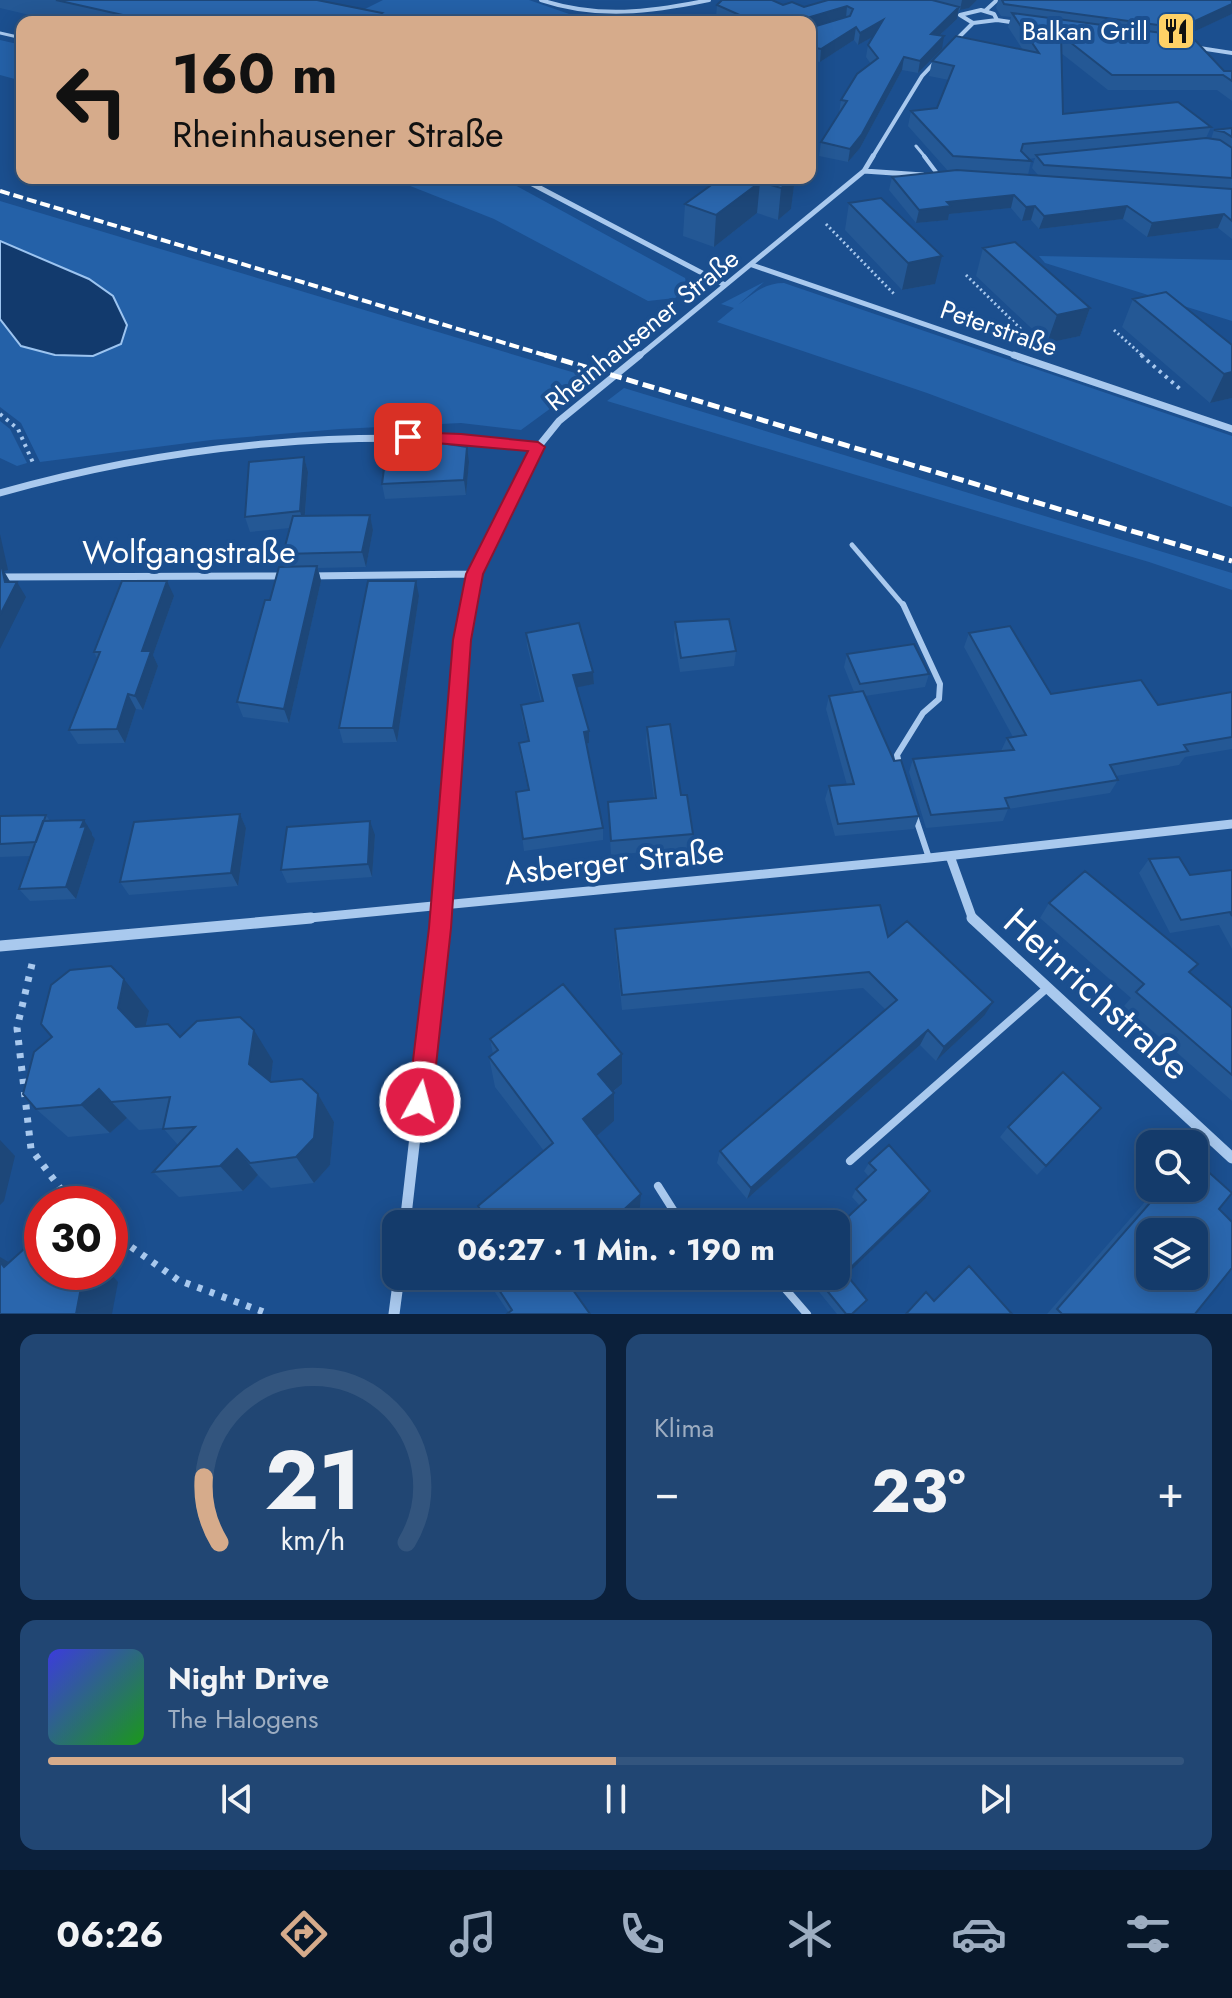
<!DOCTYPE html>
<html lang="de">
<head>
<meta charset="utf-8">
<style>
  :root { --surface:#143b6b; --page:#214673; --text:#f1f3f6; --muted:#9dadc1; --line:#33557e; --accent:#d6ab8b }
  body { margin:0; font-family:Jost,sans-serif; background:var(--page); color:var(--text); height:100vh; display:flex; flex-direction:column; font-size:30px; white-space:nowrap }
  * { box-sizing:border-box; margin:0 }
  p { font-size:26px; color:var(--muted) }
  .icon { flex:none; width:44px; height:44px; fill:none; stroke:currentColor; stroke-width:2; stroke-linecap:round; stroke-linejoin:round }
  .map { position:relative; height:1314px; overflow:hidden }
  .details { display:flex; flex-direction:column; gap:20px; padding:20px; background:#0b203b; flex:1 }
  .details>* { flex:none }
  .guide { position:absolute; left:16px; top:16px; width:800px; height:168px; border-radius:16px; box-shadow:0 4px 20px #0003,0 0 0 2px var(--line); background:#d6ab8b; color:#111; overflow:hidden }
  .controls { position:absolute; left:1136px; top:1130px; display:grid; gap:16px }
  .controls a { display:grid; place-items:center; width:72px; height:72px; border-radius:16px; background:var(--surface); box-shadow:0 4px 20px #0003,0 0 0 2px var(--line); font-size:40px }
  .speed { position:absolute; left:24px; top:1186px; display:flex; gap:16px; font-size:40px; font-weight:700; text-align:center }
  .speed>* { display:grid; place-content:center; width:104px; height:104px; border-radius:50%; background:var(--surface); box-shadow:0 4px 20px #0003,0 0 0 2px var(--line); line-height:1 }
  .speed .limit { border:12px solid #d22; background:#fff; color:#111 }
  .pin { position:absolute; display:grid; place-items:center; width:68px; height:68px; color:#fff; margin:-34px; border-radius:16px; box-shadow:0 4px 12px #0006 }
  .me { position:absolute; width:88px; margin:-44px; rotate:7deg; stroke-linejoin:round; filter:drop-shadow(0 0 6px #0008) }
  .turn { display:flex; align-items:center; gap:28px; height:168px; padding:0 24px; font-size:36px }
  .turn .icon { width:104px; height:104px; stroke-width:2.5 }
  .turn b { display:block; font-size:56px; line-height:68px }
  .big { font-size:60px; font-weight:700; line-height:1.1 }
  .details .widget { flex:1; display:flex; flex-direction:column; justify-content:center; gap:12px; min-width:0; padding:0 28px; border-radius:16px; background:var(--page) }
  .details .dial { align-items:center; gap:0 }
  .dial svg { height:208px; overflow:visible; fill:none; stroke:var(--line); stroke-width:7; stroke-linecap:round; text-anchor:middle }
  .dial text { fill:var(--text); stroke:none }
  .song { display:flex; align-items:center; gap:24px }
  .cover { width:96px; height:96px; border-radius:12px; background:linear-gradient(135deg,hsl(240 70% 55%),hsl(120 70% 35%)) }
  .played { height:8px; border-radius:4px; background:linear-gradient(90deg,var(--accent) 50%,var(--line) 50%) }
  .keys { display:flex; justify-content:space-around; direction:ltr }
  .heat { display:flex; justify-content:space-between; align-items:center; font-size:44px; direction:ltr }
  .details .tiles { flex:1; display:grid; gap:20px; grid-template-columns:1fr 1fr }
  .widget:last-child { grid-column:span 2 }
  .trip { position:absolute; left:382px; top:1210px; width:468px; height:80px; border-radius:16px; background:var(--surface); box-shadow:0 4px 20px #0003,0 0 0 2px var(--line); font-weight:700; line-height:80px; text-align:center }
  .tab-bar { display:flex; height:128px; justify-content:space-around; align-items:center; background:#08182b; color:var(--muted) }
  .tab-bar .icon { width:56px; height:56px }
  .tab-bar .on { color:var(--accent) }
  .tab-bar b { font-size:36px; color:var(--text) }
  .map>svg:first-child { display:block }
  .green { fill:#2461a8 }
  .water { fill:#123a6d; stroke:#9cc4f0; stroke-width:2 }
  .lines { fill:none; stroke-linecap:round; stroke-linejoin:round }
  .path-far2 { stroke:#a9c9ee; stroke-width:3; stroke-dasharray:2 3; stroke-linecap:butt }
  .path-far1 { stroke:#a9c9ee; stroke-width:4; stroke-dasharray:3 5; stroke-linecap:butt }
  .path { stroke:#a9c9ee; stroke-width:7; stroke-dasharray:5 8; stroke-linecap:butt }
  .lane-far4 { stroke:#a9c9ee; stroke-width:3 }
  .lane-far3 { stroke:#a9c9ee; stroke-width:4 }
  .lane-far2 { stroke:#a9c9ee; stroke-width:5 }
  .lane-far1 { stroke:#a9c9ee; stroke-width:6 }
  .lane { stroke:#a9c9ee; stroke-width:8 }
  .street-far4 { stroke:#a9c9ee; stroke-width:4 }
  .street-far3 { stroke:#a9c9ee; stroke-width:5 }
  .street-far2 { stroke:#a9c9ee; stroke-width:7 }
  .street-far1 { stroke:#a9c9ee; stroke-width:9 }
  .street { stroke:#a9c9ee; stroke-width:11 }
  .rail-far1 { stroke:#fff; stroke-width:4; stroke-dasharray:10 4; stroke-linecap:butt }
  .rail { stroke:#fff; stroke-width:5; stroke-dasharray:12 5; stroke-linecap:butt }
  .wall { fill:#245895; fill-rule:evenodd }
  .shaded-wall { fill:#1d4779 }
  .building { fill:#2a66ad; stroke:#1d4779; stroke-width:2; fill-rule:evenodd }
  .route { fill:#e11d48; stroke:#92132f; stroke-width:2 }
  .labels { text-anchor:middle; stroke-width:8; stroke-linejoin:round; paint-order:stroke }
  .far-poi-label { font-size:26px; fill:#fff; stroke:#1b4f8f; text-anchor:end }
  .far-street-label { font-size:26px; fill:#fff; stroke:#1b4f8f }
  .street-label { font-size:32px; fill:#fff; stroke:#1b4f8f }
  .near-street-label { font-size:38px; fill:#fff; stroke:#1b4f8f }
</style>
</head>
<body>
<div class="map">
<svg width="1232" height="1314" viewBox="0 0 1232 1314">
  <rect width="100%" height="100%" fill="#1b4f8f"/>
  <path class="green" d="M383 0H529L592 22H339Z
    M0 40 22 45V81L0 75Z
    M390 178H502L685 278 688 290 675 298 648 301 494 219Z
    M0 201 592 378 521 430 461 423 340 429 211 440 40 462 21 423 0 407Z
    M1039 256 1232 260V321L1045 263Z
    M764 282 738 305C753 294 764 283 784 283L1232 436V507L927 393 717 322 734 308 721 304Z
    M624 388 1232 573V590L1149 562 607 401Z
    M0 421 10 429 27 463 17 466 0 458Z"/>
  <path class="water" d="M0 241 89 279 113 296 127 325 121 344 93 356 55 355 21 346 0 319Z"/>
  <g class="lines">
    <path class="path-far2" d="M826 224 894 294
      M966 275 1032 340
      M1114 330 1144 357"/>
    <path class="path-far1" d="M1141 355 1180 389
      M0 414 18 429 34 465"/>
    <path class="path" d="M32 964 17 1028 31 1149 72 1204
      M110 1232 178 1280 269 1314"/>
    <path class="lane-far4" d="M0 33 22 38
      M916 146 926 158"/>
    <path class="lane-far3" d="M924 156 939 176"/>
    <path class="lane-far2" d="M852 545 904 606"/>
    <path class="lane-far1" d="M900 767 897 755 923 713 939 699 940 684 903 604
      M915 816 929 858"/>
    <path class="lane" d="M850 1161 1047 988
      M658 1186 682 1224
      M774 1276 807 1314"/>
    <path class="street-far4" d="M541 0C598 19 651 12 709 0
      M981 10 994 14 997 20 973 23 960 15Z
      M985 11 997 0
      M997 20 1017 23
      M953 43 973 23
      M1193 47 1232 53
      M872 158 922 76 938 59"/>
    <path class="street-far3" d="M864 171 923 175
      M521 178 725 285
      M535 185 546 178
      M752 265 1020 357
      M638 357 864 171 873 156"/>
    <path class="street-far2" d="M1014 355 1232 429
      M0 493C172 444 361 426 538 447
      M309 576 474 574
      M0 577 287 576
      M468 606 474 574 538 447 559 421 640 355"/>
    <path class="street-far1" d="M950 856 973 920
      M289 920 929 858 1232 824
      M440 920 462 640 469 604"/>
    <path class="street" d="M972 918 1232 1158
      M0 946 311 918
      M405 1224 440 918
      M394 1314 399 1276"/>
    <path class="rail-far1" d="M0 191 551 357"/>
    <path class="rail" d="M545 355 1232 561"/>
  </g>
  <path class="wall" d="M0 0H317L382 13 383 22H59L0 8Z
    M828 0H977L969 8 959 10 957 19 940 35 942 49 918 73 902 70 860 148 848 162 819 156 821 142 839 113 841 100 871 64 866 57 868 45 873 36 858 45 854 40 820 62 810 60V22H728L716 17 717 5H783L804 7Z
    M998 0H1232V14L1184 36 1224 71H1232V101L1217 90H1108L1061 53 1063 114 1211 127 1206 138 1211 139 1214 130 1232 128V239L1218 228 1147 237 1123 219 1039 229 1031 220 1022 221 1011 208 949 214 948 220 916 223 889 190 892 177 948 171 908 126 911 111 937 108 949 80 929 76 932 61 1023 50 1008 27 1011 17 1001 16 996 8ZM1035 158 1032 168 1038 175H1028L1031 161 1029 159Z
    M721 178H795L791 209 778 220 757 213 714 247 683 236 685 204Z
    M849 203 935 284 902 290 845 230Z
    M983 248 1090 308 1080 336 1047 343 976 276Z
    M1133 299 1232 345V398L1210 403 1122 327Z
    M304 457 308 472 305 516 370 515 373 530 366 567 318 568 321 581 289 723 243 717 237 702 270 600 287 567 283 554 290 528 250 532 245 517Z
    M469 462 466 495 385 499 382 484Z
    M174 596 153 655 158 666 143 710 136 709 125 743 78 744 69 730 97 658 94 652Z
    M419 596 397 742 343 743 339 728Z
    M675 622 736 651 734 666 680 672 674 637Z
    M526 633 593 672 594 684 577 687 589 743 586 744 603 828V840L524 851 516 792 528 790 520 755 519 743 528 741 522 718 521 705 541 702 527 646Z
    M969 633 1051 694 1158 705 1232 692V749L1185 757 1179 765 1116 776 1118 780 1110 793 1008 809 1003 821 926 828 909 772 913 759 1001 751 1007 738 1013 737 964 647Z
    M847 654 929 674 925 687 865 696 919 816 914 829 835 836 825 799 829 786 847 785 826 709 829 696 854 692 844 667Z
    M647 727 681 795 693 834 692 848 611 855 608 802 654 798 646 742Z
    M240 814 246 828 238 886 129 895 120 882Z
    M46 815 50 821 92 833V835L95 839 76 899 30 901 19 889 31 856 0 857V816Z
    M375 835 372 877 287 883 281 870Z
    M1149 859 1190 875 1232 870V949L1219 925 1170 933 1139 873Z
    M1049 903 1190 973 1232 1008V1101L1124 1006 1131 998 1040 918Z
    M615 929 888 937 984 1016 936 1061 920 1045 747 1199 717 1163 720 1151 886 1010 863 988 622 1010 615 944Z
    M149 1011 146 1026 180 1037 273 1061 270 1081 318 1094 334 1122 330 1165 314 1183 271 1188 258 1175 243 1191 179 1197 153 1172 178 1145 163 1128 139 1130 127 1118 110 1133 68 1137 36 1109Z
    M490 1039 622 1084 613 1092 614 1093V1121L596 1136 641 1194 639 1218 633 1224H484L478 1206 544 1151 495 1087 489 1057 493 1054Z
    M1101 1108 1037 1175 1000 1137 1008 1127Z
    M869 1163 925 1199 846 1275 862 1306 853 1314H837L806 1276H836L860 1206 852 1197 856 1189 869 1177 864 1171Z
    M1157 1188H1194L1219 1209 1195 1314H1047Z
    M484 1276H577L569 1283 509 1313Z"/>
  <path class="shaded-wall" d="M962 0H977L969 8 960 10Z
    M1232 4V14L1176 40 1180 28Z
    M847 6 846 18 810 29V22H808L810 17Z
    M959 7 957 19 928 46 931 34Z
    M382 13 383 22H366Z
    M883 20 881 32 858 45 860 33Z
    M856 27 854 40 820 62 821 49Z
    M944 36 942 49 918 73 920 61Z
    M904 57 902 70 860 148 848 162 850 149Z
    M795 178 791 209 778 220 781 188Z
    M760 182 757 213 714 247 716 215Z
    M1014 195 1011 208 949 214 948 220 916 223 919 210 947 202Z
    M1035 206 1031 220 1022 221 1026 207Z
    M1127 206 1123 219 1039 229 1044 216Z
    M1224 214 1218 228 1147 237 1152 223Z
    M942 256 935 284 902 290 908 263Z
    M1090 308 1080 336 1047 343 1057 315Z
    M1232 372V398L1210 403 1224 374Z
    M467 447 469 462 466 495 464 480Z
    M304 457 308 472 304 526 300 511Z
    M370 515 373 530 366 567 362 552Z
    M0 534 8 570 4 571 11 583 17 582 26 597 0 649Z
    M317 566 321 581 289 723 284 709Z
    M167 581 174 596 153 655 158 666 143 710 135 696 142 651Z
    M416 581 419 596 397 742 393 728Z
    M593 672 594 684 574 688 573 675Z
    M128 694 136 709 125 743 117 729Z
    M589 731V743L585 744 584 732Z
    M240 814 246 828 238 886 231 873Z
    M84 820 92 833V835L95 839 76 899 66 887Z
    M370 821 375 835 372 877 368 864Z
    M124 979 149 1011 143 1039 118 1008Z
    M993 1002 984 1016 936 1061 944 1047Z
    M254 1030 273 1061 269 1093 249 1064Z
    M928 1030 920 1045 747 1199 751 1188Z
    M622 1054V1084L599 1103 598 1074Z
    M99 1089 127 1118 110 1133 81 1105Z
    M614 1093V1121L585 1146 583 1119Z
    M318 1094 334 1122 330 1165 314 1183 296 1157Z
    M0 1140 15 1156 4 1201 0 1205Z
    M237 1149 258 1175 243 1191 220 1166Z
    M930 1191 925 1199 841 1280 845 1273Z
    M641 1194 639 1218 633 1224H608Z
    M0 1257 29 1274 4 1267 0 1262Z
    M84 1272H109L118 1282 112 1314H76Z
    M560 1276H577L562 1290Z"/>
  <path class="building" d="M56 0H317L382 13 366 22H154Z
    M722 0H772L783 5 792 2 804 7 828 0H932L959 7 931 34 944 36 920 61 904 57 862 134 850 149 821 142 847 101 841 100 857 74 878 58 868 45 883 20 860 33 856 27 821 49 810 47V26L813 27 850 16 853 9 847 6 810 17 808 22H748L753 21 717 5Z
    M1002 0H1232V4L1180 28 1004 4Z
    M1012 13 1192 37 1224 71H1232V81L1223 75H1112L1061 35 1063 114 1178 102 1211 127 1023 144 1021 151 1031 161 953 156 911 111 937 108 954 66 932 61 956 36 1039 53Z
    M1232 128V137L1224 132 1214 130Z
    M1206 138 1220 140 1232 148V178L1044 165 1036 155Z
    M957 170 1232 189V221L1224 214 1152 223 1127 206 1044 216 1035 206 1026 207 1014 195 947 202 951 206 919 210 892 177Z
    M721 178H795L781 188 760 182 716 215 685 204Z
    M881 198 942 256 908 263 849 203Z
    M1015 242 1090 308 1057 315 983 248Z
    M1166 292 1232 345V372L1224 374 1133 299Z
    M441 443 467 447 464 480 382 484 387 445Z
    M304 457 300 511 245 517 249 462Z
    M370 515 362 552 283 554 293 516Z
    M317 566 284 709 237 702 265 600H270L279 567Z
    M0 568H2L5 582H17L0 615Z
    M122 581H167L142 651H151L135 696 128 694 117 729 69 730 100 652H94Z
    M368 581H416L393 728H339Z
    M729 619 736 651 681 658 675 622Z
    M579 623 593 672 573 675 589 731 584 732 603 828 523 839 516 792 529 790 519 743 529 741 521 705 543 701 526 633Z
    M1010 626 1051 694 1141 680 1158 705 1232 692V737L1184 745 1188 751 1110 765 1118 780 1005 798 1009 808 931 815 913 759 1014 750 1007 738 1026 735 969 633Z
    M914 644 929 674 860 684 847 654Z
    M863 691 894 761 901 760 919 816 838 824 829 786 854 784 829 696Z
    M670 724 681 795H687L693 834 611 841 608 802 656 798 647 727Z
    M240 814 231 873 120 882 134 822Z
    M46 815 36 842 0 844V816Z
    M84 820 81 827 86 826 66 887 19 889 43 821Z
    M370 821 368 864 281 870 287 827Z
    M1179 857 1190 875 1232 870V916L1230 912 1181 920 1149 859Z
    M1085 871 1198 964 1189 972 1232 1008V1075L1136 992 1144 984 1049 903Z
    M880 905 888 937 907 921 993 1002 944 1047 928 1030 751 1188 720 1151 897 1000 869 972 622 995 615 929Z
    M111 966 124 979 118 1008 136 1027 168 1024 180 1037 197 1021 240 1017 254 1030 249 1064 271 1082 302 1079 318 1094 314 1138 296 1157 250 1163 237 1149 220 1166 153 1172 195 1127 163 1129 170 1097 111 1102 99 1089 81 1105 36 1109 23 1094 34 1052 52 1037 41 1024 51 985 70 970Z
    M563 984 622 1054 598 1074 614 1093 583 1119 641 1194 608 1224H490L478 1206 553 1143 489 1057 498 1050 490 1039Z
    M1063 1072 1101 1108 1046 1166 1008 1127Z
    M889 1145 930 1191 845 1273 867 1300 852 1314H846L815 1276H836V1228L866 1200 856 1189 876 1170 869 1163Z
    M1194 1159 1232 1193 1219 1209 1232 1222V1268L1195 1314H1062L1057 1309 1163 1188H1194ZM1150 1232H1194V1276H1150Z
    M42 1247V1272H84L76 1314H0V1262L4 1267 24 1249Z
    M969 1266 1012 1314H906L926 1292 934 1301Z
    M490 1276H563L590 1314H507L512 1310Z"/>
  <path class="route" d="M408 432 461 434 538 442 545 447 483 574 471 640 451 928 432 1102 428 1110 420 1114 411 1110 408 1102 429 928 453 640 466 574 528 451 402 440V433Z"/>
  <defs>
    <symbol id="restaurant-square" viewBox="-11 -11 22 22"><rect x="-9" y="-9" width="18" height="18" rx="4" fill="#ffd166" stroke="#1b4f8f"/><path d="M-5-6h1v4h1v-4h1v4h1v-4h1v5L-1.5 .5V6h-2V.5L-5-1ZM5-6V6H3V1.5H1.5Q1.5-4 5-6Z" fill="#111"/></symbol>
  </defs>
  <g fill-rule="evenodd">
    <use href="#restaurant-square" x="1154" y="9" width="44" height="44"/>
  </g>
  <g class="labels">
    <g class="far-poi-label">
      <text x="1148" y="40">Balkan Grill</text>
    </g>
    <g class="far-street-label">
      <text transform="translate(999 328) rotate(19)" y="9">Peterstraße</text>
      <text transform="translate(642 330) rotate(-39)" y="9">Rheinhausener Straße</text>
    </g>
    <g class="street-label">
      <text x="189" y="563">Wolfgangstraße</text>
      <text transform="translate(614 862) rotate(-6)" y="11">Asberger Straße</text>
    </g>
    <g class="near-street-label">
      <text transform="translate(1097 994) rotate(42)" y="13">Heinrichstraße</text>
    </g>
  </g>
</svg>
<div class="controls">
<a><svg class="icon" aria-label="search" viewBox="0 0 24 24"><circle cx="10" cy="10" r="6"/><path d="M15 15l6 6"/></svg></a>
<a><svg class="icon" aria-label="layers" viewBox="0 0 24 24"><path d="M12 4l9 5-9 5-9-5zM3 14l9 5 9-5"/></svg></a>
</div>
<div class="speed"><div class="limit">30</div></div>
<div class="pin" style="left:408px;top:437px;background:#d93025"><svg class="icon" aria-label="arrive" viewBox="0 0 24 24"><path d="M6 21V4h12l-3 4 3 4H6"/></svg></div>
<svg class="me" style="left:420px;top:1102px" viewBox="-20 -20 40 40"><circle r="17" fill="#e11d48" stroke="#fff" stroke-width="3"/><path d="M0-11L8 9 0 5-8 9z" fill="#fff"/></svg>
<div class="trip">06:27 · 1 Min. · 190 m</div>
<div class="guide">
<div class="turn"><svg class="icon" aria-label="left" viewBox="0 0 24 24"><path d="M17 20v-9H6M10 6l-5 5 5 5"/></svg><div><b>160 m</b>Rheinhausener Straße</div></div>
</div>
</div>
<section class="details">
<div class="tiles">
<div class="widget dial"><svg viewBox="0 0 100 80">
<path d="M14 69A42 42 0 1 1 86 69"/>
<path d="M14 69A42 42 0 0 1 8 44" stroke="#d6ab8b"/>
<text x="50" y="56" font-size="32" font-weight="700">21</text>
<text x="50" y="72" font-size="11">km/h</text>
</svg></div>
<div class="widget"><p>Klima</p>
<div class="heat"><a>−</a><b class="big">23°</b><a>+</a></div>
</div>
<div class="widget">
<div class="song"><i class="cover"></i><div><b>Night Drive</b><p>The Halogens</p></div></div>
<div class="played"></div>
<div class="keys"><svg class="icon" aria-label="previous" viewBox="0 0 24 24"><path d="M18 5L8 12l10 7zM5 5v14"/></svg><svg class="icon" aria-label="pause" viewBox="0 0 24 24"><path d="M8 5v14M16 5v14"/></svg><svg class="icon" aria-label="next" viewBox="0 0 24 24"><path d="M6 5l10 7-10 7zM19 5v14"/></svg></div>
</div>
</div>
</section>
<nav class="tab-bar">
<b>06:26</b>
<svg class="icon on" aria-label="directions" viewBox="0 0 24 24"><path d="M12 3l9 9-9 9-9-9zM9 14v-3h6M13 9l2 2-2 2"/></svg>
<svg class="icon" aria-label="music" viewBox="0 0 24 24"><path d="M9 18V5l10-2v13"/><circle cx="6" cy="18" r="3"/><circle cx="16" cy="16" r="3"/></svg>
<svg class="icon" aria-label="phone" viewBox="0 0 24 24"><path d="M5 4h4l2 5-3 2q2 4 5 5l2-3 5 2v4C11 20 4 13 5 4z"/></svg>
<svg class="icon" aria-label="climate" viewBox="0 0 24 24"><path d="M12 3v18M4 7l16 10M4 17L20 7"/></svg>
<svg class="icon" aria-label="car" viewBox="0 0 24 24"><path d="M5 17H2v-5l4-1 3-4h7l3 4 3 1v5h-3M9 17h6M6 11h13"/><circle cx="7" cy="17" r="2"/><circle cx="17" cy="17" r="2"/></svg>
<svg class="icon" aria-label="filters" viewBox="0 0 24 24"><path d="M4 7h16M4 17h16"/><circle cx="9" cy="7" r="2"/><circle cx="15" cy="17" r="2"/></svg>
</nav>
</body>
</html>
